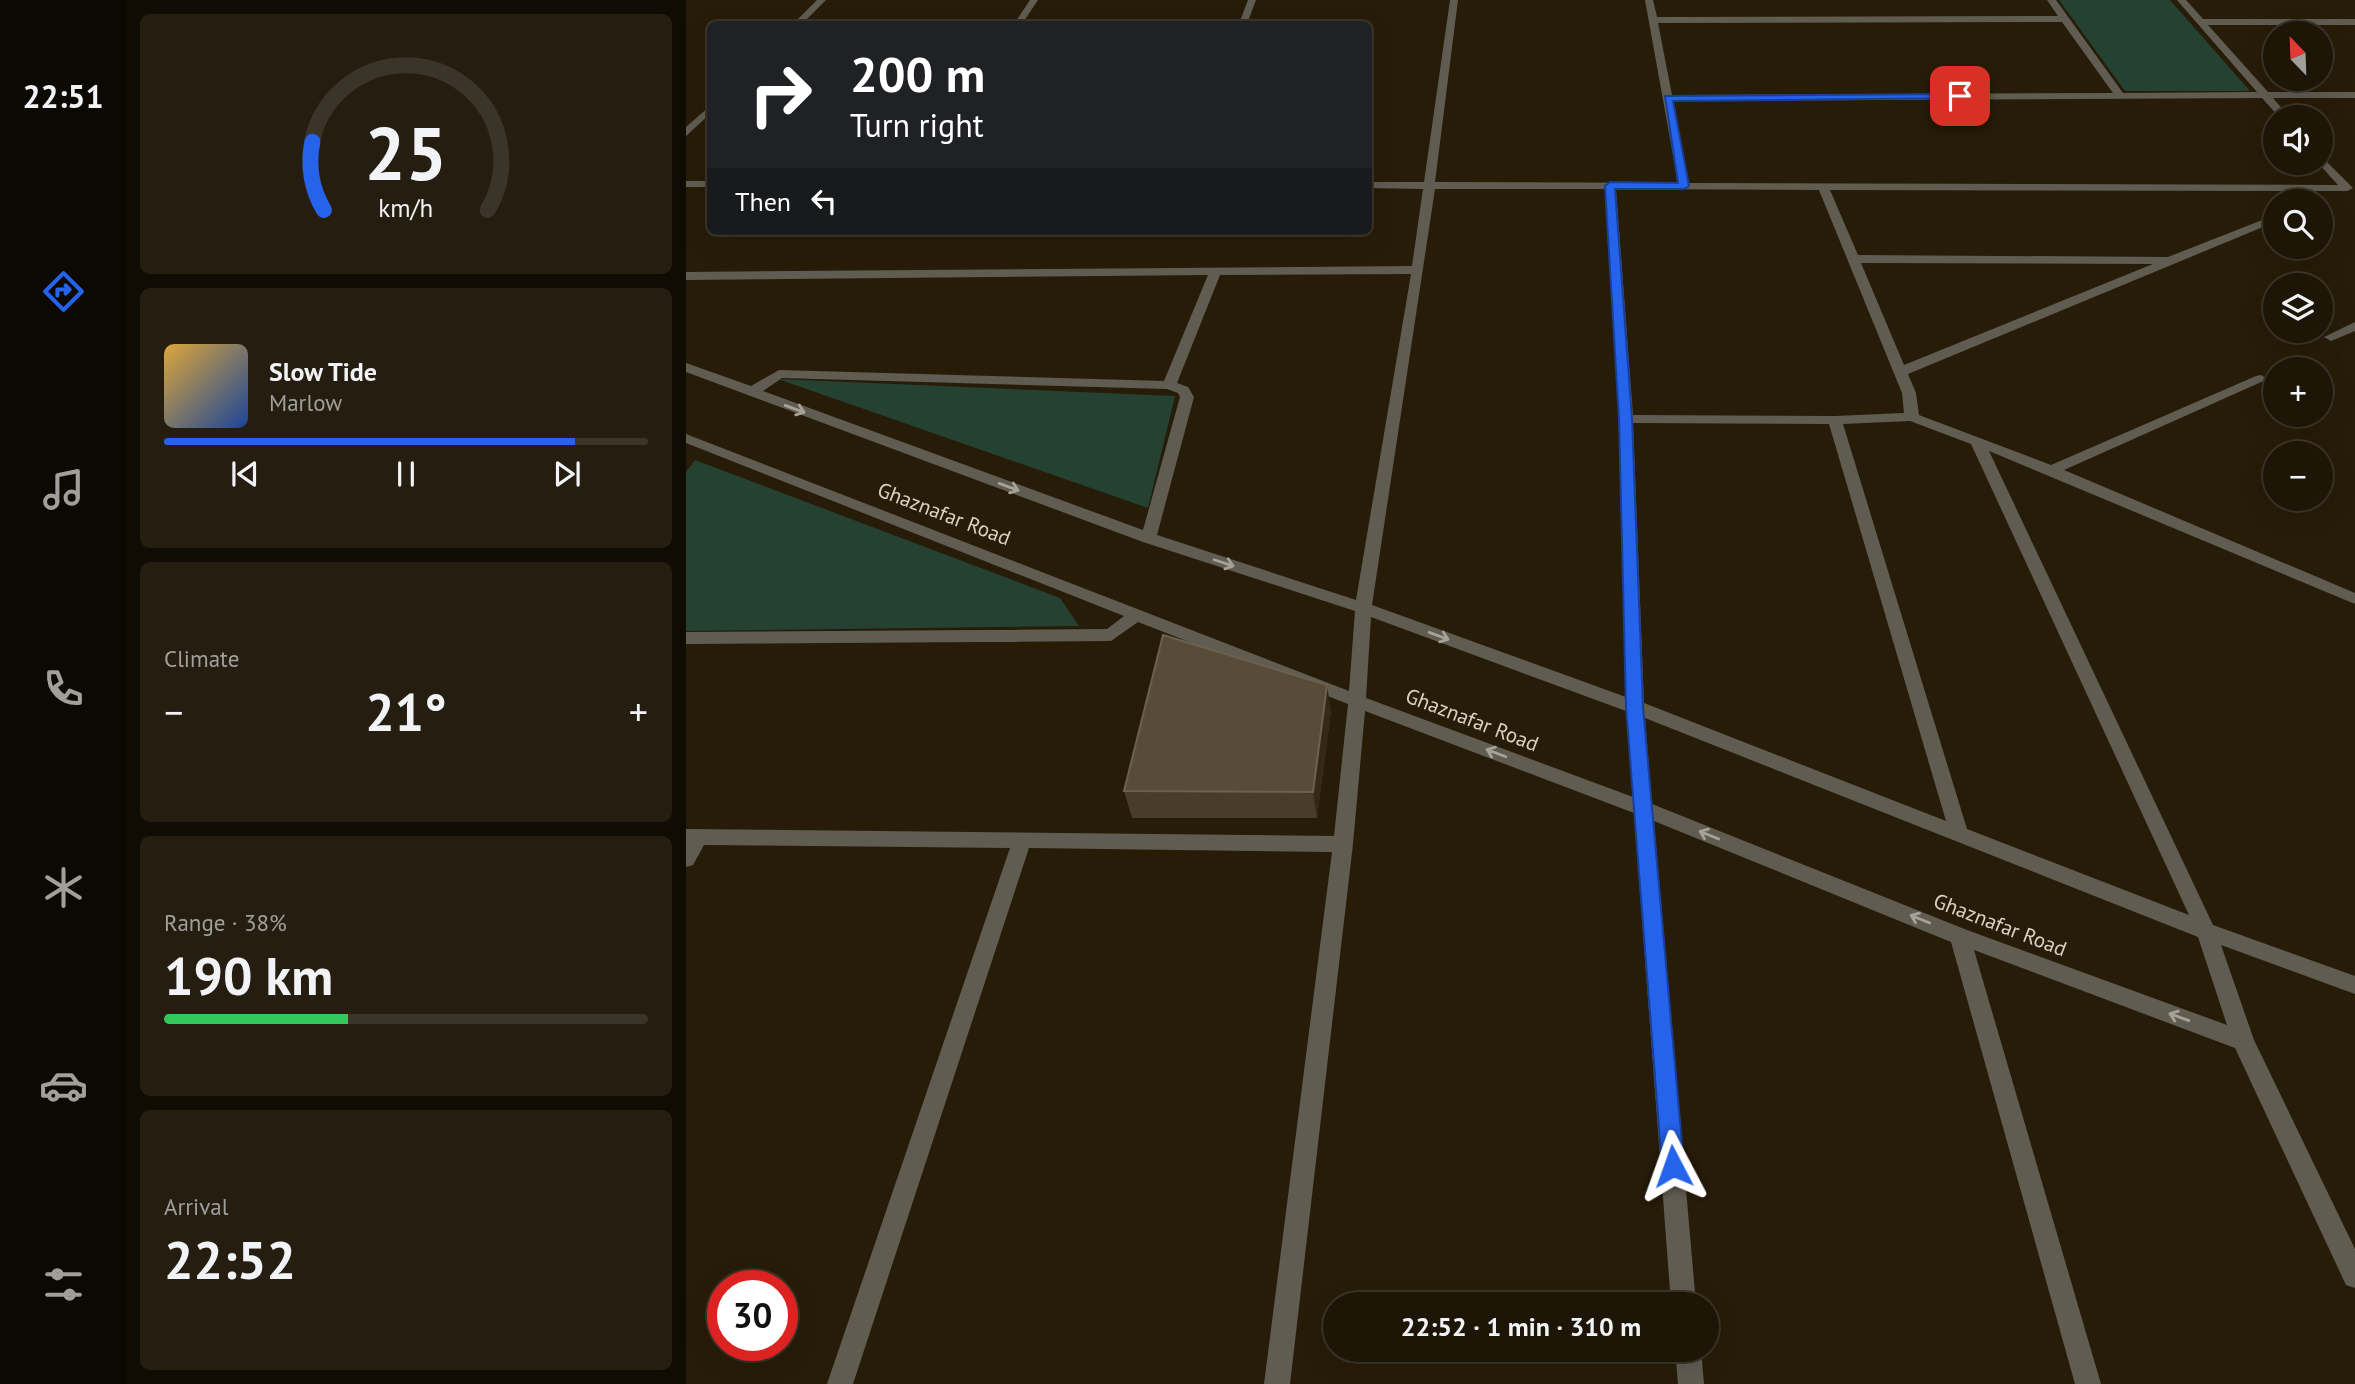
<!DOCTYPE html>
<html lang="en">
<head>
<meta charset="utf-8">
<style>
  :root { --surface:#1d1506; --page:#251e10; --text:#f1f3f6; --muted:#a09f9b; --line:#3b3428; --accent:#2563eb }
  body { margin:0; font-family:"PT Sans",sans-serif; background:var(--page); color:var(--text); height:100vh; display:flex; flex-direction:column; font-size:26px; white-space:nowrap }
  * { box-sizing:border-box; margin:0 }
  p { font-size:23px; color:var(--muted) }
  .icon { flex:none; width:38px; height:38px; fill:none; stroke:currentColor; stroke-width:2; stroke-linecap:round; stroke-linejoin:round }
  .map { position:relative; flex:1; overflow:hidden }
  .drawer { display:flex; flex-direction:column; gap:14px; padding:14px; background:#100c03; width:560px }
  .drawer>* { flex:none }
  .guide { position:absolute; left:21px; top:21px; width:665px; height:214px; border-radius:10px; box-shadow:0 7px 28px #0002,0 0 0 2px var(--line); background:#202124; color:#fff; overflow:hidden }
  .needle { width:46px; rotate:337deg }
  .controls { position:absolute; left:1577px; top:21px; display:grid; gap:14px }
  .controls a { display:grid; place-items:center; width:70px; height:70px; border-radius:50%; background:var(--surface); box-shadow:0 7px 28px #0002,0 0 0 2px var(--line); font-size:35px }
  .speed { position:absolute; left:21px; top:1270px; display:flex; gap:14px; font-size:35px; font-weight:700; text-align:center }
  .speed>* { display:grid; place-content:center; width:91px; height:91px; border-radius:50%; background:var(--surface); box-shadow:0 7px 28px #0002,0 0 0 2px var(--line); line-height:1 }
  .speed .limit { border:10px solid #d22; background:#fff; color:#111 }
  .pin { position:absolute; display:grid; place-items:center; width:60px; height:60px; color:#fff; margin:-30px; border-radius:14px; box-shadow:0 4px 10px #0006 }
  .me { position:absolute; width:77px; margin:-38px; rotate:356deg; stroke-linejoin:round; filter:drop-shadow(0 0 5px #0008) }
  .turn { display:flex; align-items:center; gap:24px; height:147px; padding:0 28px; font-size:32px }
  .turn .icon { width:91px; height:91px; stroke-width:2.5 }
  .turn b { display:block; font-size:49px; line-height:60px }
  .then { display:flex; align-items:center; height:66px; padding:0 28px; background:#0003; gap:14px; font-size:26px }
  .big { font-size:52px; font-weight:600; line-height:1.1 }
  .drawer .tile { flex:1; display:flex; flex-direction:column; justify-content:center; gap:10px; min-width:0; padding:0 24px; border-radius:10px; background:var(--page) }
  .drawer .dial { align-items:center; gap:0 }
  .dial svg { height:182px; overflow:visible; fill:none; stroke:var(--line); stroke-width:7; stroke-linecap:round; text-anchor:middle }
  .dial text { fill:var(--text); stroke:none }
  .song { display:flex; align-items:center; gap:21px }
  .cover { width:84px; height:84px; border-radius:10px; background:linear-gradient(135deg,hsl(40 70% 55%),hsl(220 70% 35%)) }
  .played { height:7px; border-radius:4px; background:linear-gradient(90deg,var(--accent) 85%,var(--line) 85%) }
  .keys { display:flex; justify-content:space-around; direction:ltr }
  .heat { display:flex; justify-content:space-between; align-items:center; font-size:38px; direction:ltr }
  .charge { height:10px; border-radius:5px; background:linear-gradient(90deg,#34c759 38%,var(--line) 0) }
  .trip { position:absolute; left:637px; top:1292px; width:396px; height:70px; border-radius:35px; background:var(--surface); box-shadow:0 7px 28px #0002,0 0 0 2px var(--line); font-weight:600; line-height:70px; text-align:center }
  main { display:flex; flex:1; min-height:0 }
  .dock { display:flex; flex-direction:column; width:126px; justify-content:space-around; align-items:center; background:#0c0802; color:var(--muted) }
  .dock .icon { width:49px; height:49px }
  .dock .selected { color:var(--accent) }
  .dock b { font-size:32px; color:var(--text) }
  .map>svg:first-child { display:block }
  .green { fill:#244131 }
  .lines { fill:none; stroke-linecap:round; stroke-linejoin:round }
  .minor { fill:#615c52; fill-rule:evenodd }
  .wall { fill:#493c29 }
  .shaded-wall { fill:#352915 }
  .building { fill:#584c39; stroke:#6c614f; stroke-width:2 }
  .oneway { stroke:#a8a296 }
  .route { fill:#2563eb; stroke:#184099; stroke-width:2 }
  .labels { text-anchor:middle; stroke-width:7; stroke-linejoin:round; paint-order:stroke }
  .street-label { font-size:21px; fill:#d8d1c4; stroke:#271c08 }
</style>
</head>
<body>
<main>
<nav class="dock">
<b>22:51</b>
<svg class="icon selected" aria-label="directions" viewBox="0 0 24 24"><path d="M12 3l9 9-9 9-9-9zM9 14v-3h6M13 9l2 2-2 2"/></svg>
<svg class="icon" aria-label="music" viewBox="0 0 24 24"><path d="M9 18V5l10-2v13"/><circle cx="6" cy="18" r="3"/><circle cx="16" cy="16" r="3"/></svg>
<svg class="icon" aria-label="phone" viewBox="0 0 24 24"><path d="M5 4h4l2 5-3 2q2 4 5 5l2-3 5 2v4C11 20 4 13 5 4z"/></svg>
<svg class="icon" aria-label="climate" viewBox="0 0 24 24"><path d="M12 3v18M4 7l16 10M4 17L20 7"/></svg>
<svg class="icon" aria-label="car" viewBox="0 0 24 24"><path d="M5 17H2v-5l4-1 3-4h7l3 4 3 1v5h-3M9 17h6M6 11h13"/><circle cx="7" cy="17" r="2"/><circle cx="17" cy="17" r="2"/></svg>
<svg class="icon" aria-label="filters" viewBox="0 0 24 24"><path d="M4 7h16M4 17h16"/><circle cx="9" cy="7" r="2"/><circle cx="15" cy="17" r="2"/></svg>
</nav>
<section class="drawer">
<div class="tile dial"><svg viewBox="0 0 100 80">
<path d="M14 69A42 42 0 1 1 86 69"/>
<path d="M14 69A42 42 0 0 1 9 39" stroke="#2563eb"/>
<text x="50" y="56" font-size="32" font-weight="700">25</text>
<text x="50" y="72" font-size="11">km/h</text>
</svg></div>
<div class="tile">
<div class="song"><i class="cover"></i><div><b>Slow Tide</b><p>Marlow</p></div></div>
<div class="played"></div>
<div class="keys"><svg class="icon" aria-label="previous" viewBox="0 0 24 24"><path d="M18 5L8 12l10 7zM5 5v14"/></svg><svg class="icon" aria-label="pause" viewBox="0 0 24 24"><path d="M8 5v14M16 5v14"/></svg><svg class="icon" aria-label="next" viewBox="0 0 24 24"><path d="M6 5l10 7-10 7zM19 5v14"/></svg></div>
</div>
<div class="tile"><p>Climate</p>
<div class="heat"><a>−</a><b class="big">21°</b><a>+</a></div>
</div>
<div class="tile"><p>Range · 38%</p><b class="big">190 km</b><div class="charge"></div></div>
<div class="tile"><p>Arrival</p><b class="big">22:52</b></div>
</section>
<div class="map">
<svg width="1669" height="1384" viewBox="0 0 1669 1384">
  <rect width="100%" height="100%" fill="#271c08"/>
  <path class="green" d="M1373 0H1484L1564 91H1439Z
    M92 379 489 396 462 508Z
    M9 460 374 598 393 626 0 631V472Z"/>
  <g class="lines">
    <path class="minor" d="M131 0H140L116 24H107Z
      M344 0H352L336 24H328Z
      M562 0H570L561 24H553Z
      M764 0H772L749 182 992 183 959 0H967L971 17 1372 16 1361 0H1370L1437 93 1571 92 1491 0H1500L1517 19H1669V25H1522L1582 92H1669V98H1587L1603 117H1593L1576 98 987 101 1003 183 1652 185 1632 163H1634V155L1667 188 1661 191 1144 190 1172 255 1482 257 1589 215V222L1222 374 1230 393 1233 415 1365 465 1570 376 1575 375 1582 379 1378 470 1669 593V604L1303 451 1527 925 1669 976V994L1535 945 1568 1040 1669 1249V1288L1660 1285 1549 1048 1288 950 1415 1384H1389L1265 942 968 821 1010 1304H985L948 813 679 711 667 844 604 1384H578L646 852 343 848 167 1384H141L324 848 18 845 7 865 0 867V829L648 836 662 704 452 622 425 641 0 644V632L421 629 438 616 0 443V434L663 691 669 611 457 542 0 372V363L65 386 93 370 478 381 522 275 0 280V272L726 266 737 189 682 188V182H738ZM1376 22 1427 93 986 95 972 23ZM749 189H919L933 419 940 697 686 605ZM930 189 1133 190 1216 393 1218 413 1149 416 947 415ZM1175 263 1467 264 1218 365ZM725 274 670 600 471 535 508 397 502 387 491 383 534 275ZM96 378 481 389 492 393 494 397 457 530 77 391ZM1224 421 1285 444 1503 915 1281 829 1157 424ZM947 423 1143 424 1260 821 958 703ZM685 617 940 711 947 797 680 698ZM959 718 1512 937 1541 1025 1281 930 966 804Z
      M24 106V114L0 136V127Z
      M0 181H24V187H0Z
      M1669 322V331L1645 341 1638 337Z
      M989 1349H1015L1018 1384H992Z"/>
  </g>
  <path class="wall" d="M645 711 631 818H446L438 791Z"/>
  <path class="shaded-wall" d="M641 685 645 711 631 818 627 792Z"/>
  <path class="building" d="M477 635 641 685 627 792 438 791Z"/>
  <defs><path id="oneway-shaft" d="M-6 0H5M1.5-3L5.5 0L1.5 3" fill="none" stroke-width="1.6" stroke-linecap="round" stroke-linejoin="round" transform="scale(1.75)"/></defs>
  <g class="oneway">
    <use href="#oneway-shaft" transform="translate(109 409) rotate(20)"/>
    <use href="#oneway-shaft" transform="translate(323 487) rotate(20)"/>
    <use href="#oneway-shaft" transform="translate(538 563) rotate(18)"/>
    <use href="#oneway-shaft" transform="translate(753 636) rotate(20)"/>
    <use href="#oneway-shaft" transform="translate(810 753) rotate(-159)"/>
    <use href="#oneway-shaft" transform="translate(1023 835) rotate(-158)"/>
    <use href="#oneway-shaft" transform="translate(1234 919) rotate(-158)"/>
    <use href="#oneway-shaft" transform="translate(1493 1017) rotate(-160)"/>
  </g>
  <path class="route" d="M1274 94 1279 96 1278 98 987 101 1003 186 998 189H929L946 419 957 707 998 1166 995 1173 987 1176 979 1173 976 1166 940 707 933 419 919 186 924 182 992 183 979 96Z"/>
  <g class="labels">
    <g class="street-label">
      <text transform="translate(258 514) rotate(21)" y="7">Ghaznafar Road</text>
      <text transform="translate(786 720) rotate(21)" y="7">Ghaznafar Road</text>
      <text transform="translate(1314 925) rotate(21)" y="7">Ghaznafar Road</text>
    </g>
  </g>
</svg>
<div class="controls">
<a><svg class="needle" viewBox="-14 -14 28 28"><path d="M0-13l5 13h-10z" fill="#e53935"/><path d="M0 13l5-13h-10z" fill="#a09f9b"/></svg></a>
<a><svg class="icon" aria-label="sound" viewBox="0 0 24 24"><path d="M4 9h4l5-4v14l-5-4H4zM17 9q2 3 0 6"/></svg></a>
<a><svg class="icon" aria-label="search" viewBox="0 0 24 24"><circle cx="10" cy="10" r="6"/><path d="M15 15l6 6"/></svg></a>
<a><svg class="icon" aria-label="layers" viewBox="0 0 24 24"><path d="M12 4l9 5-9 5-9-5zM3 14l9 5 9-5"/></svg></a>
<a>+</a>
<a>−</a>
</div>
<div class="speed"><div class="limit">30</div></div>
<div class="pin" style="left:1274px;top:96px;background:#d93025"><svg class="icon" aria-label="arrive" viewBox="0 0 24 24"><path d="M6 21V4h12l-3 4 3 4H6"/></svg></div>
<svg class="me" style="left:987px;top:1166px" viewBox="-20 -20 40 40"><path d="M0-17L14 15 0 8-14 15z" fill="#2563eb" stroke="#fff" stroke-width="4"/></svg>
<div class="trip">22:52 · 1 min · 310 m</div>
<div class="guide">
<div class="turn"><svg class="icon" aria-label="right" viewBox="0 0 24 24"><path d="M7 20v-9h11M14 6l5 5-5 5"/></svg><div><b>200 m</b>Turn right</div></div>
<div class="then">Then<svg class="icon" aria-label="left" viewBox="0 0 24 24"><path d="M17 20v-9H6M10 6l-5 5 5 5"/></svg></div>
</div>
</div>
</main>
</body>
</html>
